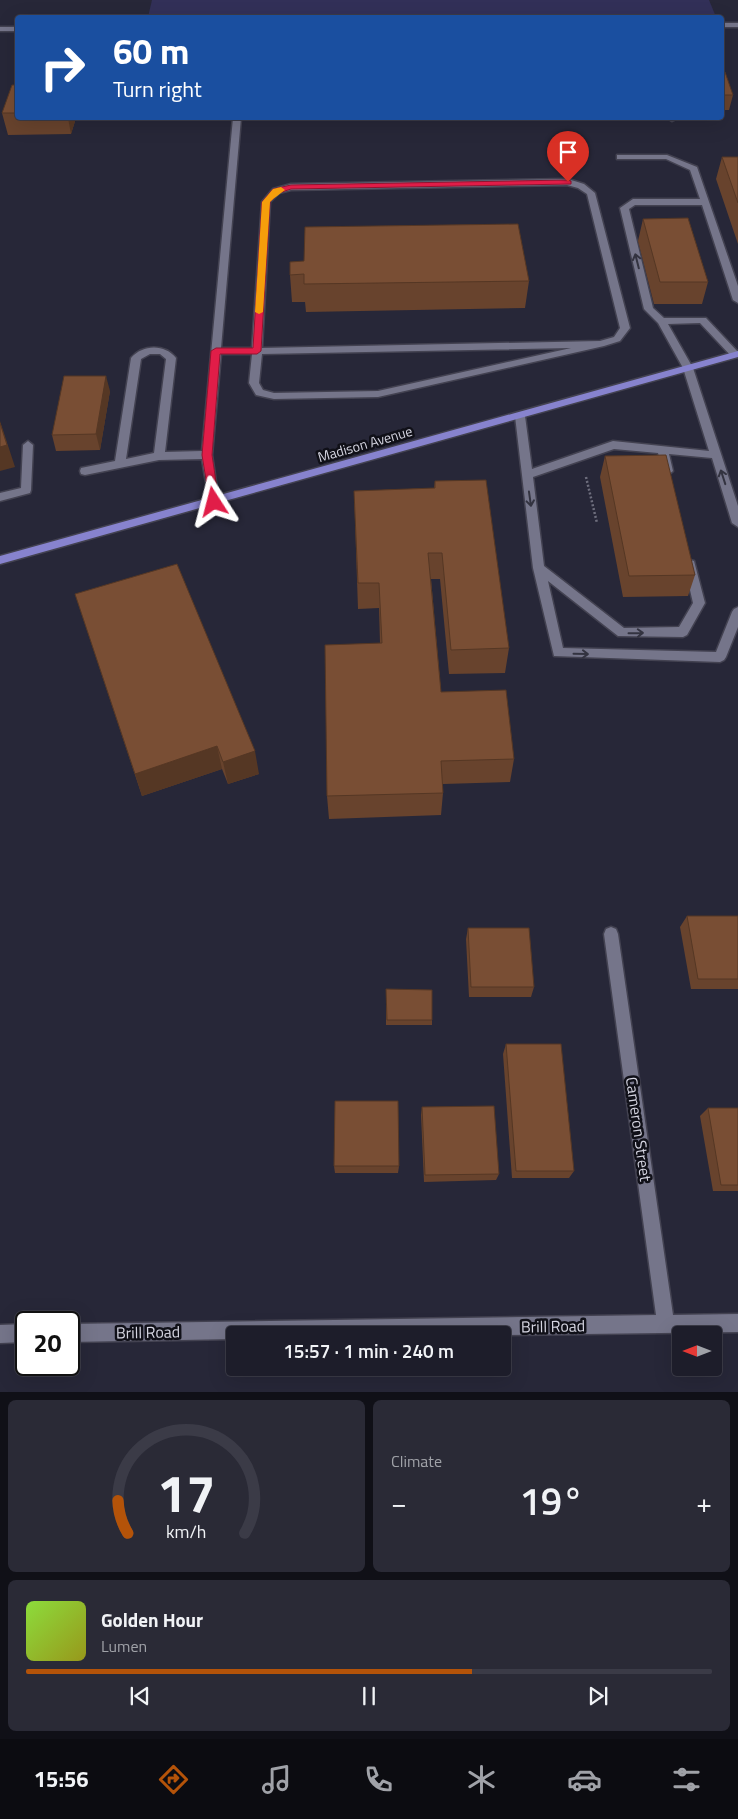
<!DOCTYPE html>
<html lang="en">
<head>
<meta charset="utf-8">
<style>
  :root { --surface:#1d1d2a; --page:#2a2a36; --text:#f1f3f6; --muted:#a0a2a8; --line:#3b3b47; --accent:#b45309 }
  body { margin:0; font-family:"Titillium Web",sans-serif; background:var(--page); color:var(--text); height:100vh; display:flex; flex-direction:column; font-size:19px; white-space:nowrap }
  * { box-sizing:border-box; margin:0 }
  p { font-size:16px; color:var(--muted) }
  .icon { flex:none; width:28px; height:28px; fill:none; stroke:currentColor; stroke-width:2; stroke-linecap:round; stroke-linejoin:round }
  .map { position:relative; height:1392px; overflow:hidden }
  .drawer { display:flex; flex-direction:column; gap:8px; padding:8px; background:#101017; flex:1 }
  .drawer>* { flex:none }
  .banner { position:absolute; left:15px; top:15px; width:709px; height:105px; border-radius:5px; box-shadow:0 5px 20px #0002,0 0 0 1px var(--line); background:#1a4fa0; color:#fff; overflow:hidden }
  .needle { width:32px; rotate:270deg }
  .buttons { position:absolute; left:672px; top:1326px; display:grid; gap:10px }
  .buttons a { display:grid; place-items:center; width:50px; height:50px; border-radius:5px; background:var(--surface); box-shadow:0 5px 20px #0002,0 0 0 1px var(--line); font-size:25px }
  .speed { position:absolute; left:15px; top:1311px; display:flex; gap:10px; font-size:25px; font-weight:700; text-align:center }
  .speed>* { display:grid; place-content:center; width:65px; height:65px; border-radius:50%; background:var(--surface); box-shadow:0 5px 20px #0002,0 0 0 1px var(--line); line-height:1 }
  .speed .limit { border:2px solid #111; border-radius:8px; background:#fff; color:#111 }
  .pin { position:absolute; display:grid; place-items:center; width:42px; height:42px; color:#fff; margin:-51px -21px; border-radius:50% 50% 50% 0; rotate:-45deg; box-shadow:0 0 5px #0007 }
  .pin .icon { rotate:45deg }
  .me { position:absolute; width:55px; margin:-28px; rotate:351deg; stroke-linejoin:round; filter:drop-shadow(0 0 4px #0008) }
  .turn { display:flex; align-items:center; gap:18px; height:105px; padding:0 15px; font-size:22px }
  .turn .icon { width:65px; height:65px; stroke-width:2.5 }
  .turn b { display:block; font-size:35px; line-height:42px }
  .big { font-size:38px; font-weight:600; line-height:1.1 }
  .drawer .widget { flex:1; display:flex; flex-direction:column; justify-content:center; gap:8px; min-width:0; padding:0 18px; border-radius:8px; background:var(--page) }
  .drawer .dial { align-items:center; gap:0 }
  .dial svg { height:130px; overflow:visible; fill:none; stroke:var(--line); stroke-width:7; stroke-linecap:round; text-anchor:middle }
  .dial text { fill:var(--text); stroke:none }
  .song { display:flex; align-items:center; gap:15px }
  .cover { width:60px; height:60px; border-radius:8px; background:linear-gradient(135deg,hsl(90 70% 55%),hsl(60 70% 35%)) }
  .played { height:5px; border-radius:2px; background:linear-gradient(90deg,var(--accent) 65%,var(--line) 65%) }
  .keys { display:flex; justify-content:space-around; direction:ltr }
  .heat { display:flex; justify-content:space-between; align-items:center; font-size:28px; direction:ltr }
  .drawer .tiles { flex:1; display:grid; gap:8px; grid-template-columns:1fr 1fr }
  .widget:last-child { grid-column:span 2 }
  .trip { position:absolute; left:226px; top:1326px; width:285px; height:50px; border-radius:5px; background:var(--surface); box-shadow:0 5px 20px #0002,0 0 0 1px var(--line); font-weight:600; line-height:50px; text-align:center }
  .dock { display:flex; height:80px; justify-content:space-around; align-items:center; background:#0c0c11; color:var(--muted) }
  .dock .icon { width:35px; height:35px }
  .dock .active { color:var(--accent) }
  .dock b { font-size:22px; color:var(--text) }
  .map>svg:first-child { display:block }
  .green { fill:#323058 }
  .lines { fill:none; stroke-linecap:round; stroke-linejoin:round }
  .lane-casing { stroke:#434251; stroke-width:3 }
  .street-casing { stroke:#434251; stroke-width:3 }
  .primary-casing { stroke:#434251; stroke-width:3 }
  .path { stroke:#6e6e7d; stroke-width:2.5; stroke-dasharray:2 2; stroke-linecap:butt }
  .lane { fill:#75758a; fill-rule:evenodd }
  .street { fill:#75758a; fill-rule:evenodd }
  .primary { fill:#8783ce; fill-rule:evenodd }
  .wall { fill:#68432d }
  .shaded-wall { fill:#553724 }
  .building { fill:#794e34; stroke:#553724 }
  .oneway { stroke:#333340 }
  .route { fill:#e11d48; stroke:#92132f }
  .slow { fill:#f59e0b }
  .labels { text-anchor:middle; stroke-width:5; stroke-linejoin:round; paint-order:stroke }
  .street-label { font-size:14px; fill:#d5d5e1; stroke:#101018 }
  .near-street-label { font-size:16px; fill:#d5d5e1; stroke:#101018 }
</style>
</head>
<body>
<div class="map">
<svg width="738" height="1392" viewBox="0 0 738 1392">
  <rect width="100%" height="100%" fill="#272738"/>
  <path class="green" d="M152 0H709L716 17H148Z"/>
  <g class="lines">
    <defs>
      <path id="lane" d="M233 118H241L221 348H252L262 202 273 189 291 184 568 179 584 184 595 193 630 328 620 341 604 346 378 397 274 399 256 395 249 383 252 354H221L212 455 219 502 218 505 214 506 209 502 202 459 159 460 85 475 81 474 80 471 81 468 115 461 131 358C143 344 165 344 176 358L165 452 202 451ZM567 185 578 188 587 194 620 328 614 337 600 341 262 348 270 202 279 193 291 190ZM571 348 378 391 274 393 263 390 259 383 262 354ZM150 354H160L166 359 154 453 126 459 141 359Z
        M667 118H675L676 119 672 121Z
        M617 155H667L697 167 738 286V303L733 300 702 205H635L629 209 653 308 664 318H706L738 352V357H732L700 323 668 324 693 368 738 506V527L732 523 712 458 669 454 673 471 668 475 663 471 658 453 614 449 533 477 544 566 624 628 679 627 693 603 684 564 690 560 694 561 705 603 687 635 683 637 618 636 548 581 563 648 716 652 732 612 734 609 738 607V627L726 657 724 660 720 662 554 656 533 568 515 416 516 414H524L525 416 532 469 613 441 709 451 683 368 658 323 644 309 620 208 633 199H700L690 170 666 159H617Z
        M28 441 33 445 31 490 30 493 0 501V493L21 488 23 445Z"/>
      <path id="street" d="M721 23H738V27H721Z
        M0 27H18V31H0Z
        M611 927 616 929 618 934 673 1315 738 1314V1332L502 1335H235V1339L69 1342V1324L656 1315 604 934 606 929Z
        M26 1324V1342L0 1343V1325Z"/>
      <path id="primary" d="M738 351V357L0 564V556Z"/>
    </defs>
    <use href="#lane" class="lane-casing"/>
    <use href="#street" class="street-casing"/>
    <use href="#primary" class="primary-casing"/>
    <path class="path" d="M586 477 597 523"/>
    <use href="#lane" class="lane"/>
    <use href="#street" class="street"/>
    <use href="#primary" class="primary"/>
  </g>
  <path class="wall" d="M721 72 733 95 729 110H721Z
    M18 85V118H76L71 134 8 135 2 113Z
    M722 157H738V244L716 179Z
    M643 219 708 282 702 304H654L638 241Z
    M290 262 529 281 525 308 306 312 305 302H292L290 275Z
    M110 391 100 450 56 451 52 435Z
    M605 456 695 575 688 596 623 597 600 477Z
    M435 481 509 648 505 673 449 674 440 579H431L441 692 514 759 510 782 443 784V793L441 815 329 819 327 796 380 643 379 608 358 609 354 491 434 488Z
    M75 594 259 774 228 784 222 769 142 796Z
    M687 916H738V989H691L680 927Z
    M468 928 534 987 531 997H469L466 939Z
    M386 989 432 1020V1025H386Z
    M506 1044 574 1171 569 1178H512L503 1054Z
    M422 1107 499 1174 496 1180 424 1182 421 1115Z
    M708 1108H738V1191H713L700 1116Z
    M334 1166H399L398 1173H335Z"/>
  <path class="shaded-wall" d="M68 118H76L71 134Z
    M106 376 110 391 100 450 96 434Z
    M0 421 15 467 0 471Z
    M217 746 222 769 142 796 135 774Z
    M255 751 259 774 228 784 223 762Z"/>
  <path class="building" d="M721 72H725L733 95H721Z
    M12 85H18V113H2Z
    M722 157H738V203Z
    M688 218 708 282H660L643 219Z
    M518 224 529 281 304 284V274L290 275V262L304 261 305 227Z
    M64 376H106L96 434 52 435Z
    M0 423 7 445 0 447Z
    M666 455 695 575 629 576 605 456Z
    M486 480 509 648 451 650 442 553H428L441 692 506 690 514 759 441 761 443 793 327 796 325 645 382 643 379 583H358L354 491 435 488V481Z
    M177 564 255 751 223 762 217 746 135 774 75 594Z
    M687 916H738V979H698Z
    M468 928H529L534 987H471Z
    M386 989 432 990V1020H387Z
    M506 1044H561L574 1171H516Z
    M335 1101H398L399 1166H334Z
    M494 1106 499 1174 425 1175 422 1107Z
    M708 1108H738V1185H721Z"/>
  <defs><path id="oneway-shaft" d="M-6 0H5M1.5-3L5.5 0L1.5 3" fill="none" stroke-width="1.6" stroke-linecap="round" stroke-linejoin="round" transform="scale(1.25)"/></defs>
  <g class="oneway">
    <use href="#oneway-shaft" transform="translate(637 261) rotate(-104)"/>
    <use href="#oneway-shaft" transform="translate(723 477) rotate(-108)"/>
    <use href="#oneway-shaft" transform="translate(530 499) rotate(82)"/>
    <use href="#oneway-shaft" transform="translate(636 633) rotate(-1)"/>
    <use href="#oneway-shaft" transform="translate(581 654) rotate(1)"/>
  </g>
  <path class="route" d="M568 180 571 181V184L291 189 279 193 270 202 261 351 257 354H220L212 455 219 502 217 504H210L202 455 211 351 216 348H253L262 202 273 189 291 185Z"/>
  <path class="slow" d="M281 187 285 190C280 194 275 197 270 202L263 312 259 314 255 312 262 202 273 189Z"/>
  <g class="labels">
    <g class="street-label">
      <text transform="translate(365 444) rotate(-16)" y="5">Madison Avenue</text>
    </g>
    <g class="near-street-label">
      <text transform="translate(639 1129) rotate(82)" y="6">Cameron Street</text>
      <text transform="translate(553 1326) rotate(-1)" y="6">Brill Road</text>
      <text transform="translate(148 1332) rotate(-1)" y="6">Brill Road</text>
    </g>
  </g>
</svg>
<div class="buttons">
<a><svg class="needle" viewBox="-14 -14 28 28"><path d="M0-13l5 13h-10z" fill="#e53935"/><path d="M0 13l5-13h-10z" fill="#a0a2a8"/></svg></a>
</div>
<div class="speed"><div class="limit">20</div></div>
<div class="pin" style="left:568px;top:182px;background:#d93025"><svg class="icon" aria-label="arrive" viewBox="0 0 24 24"><path d="M6 21V4h12l-3 4 3 4H6"/></svg></div>
<svg class="me" style="left:214px;top:502px" viewBox="-20 -20 40 40"><path d="M0-17L14 15 0 8-14 15z" fill="#e11d48" stroke="#fff" stroke-width="4"/></svg>
<div class="trip">15:57 · 1 min · 240 m</div>
<div class="banner">
<div class="turn"><svg class="icon" aria-label="right" viewBox="0 0 24 24"><path d="M7 20v-9h11M14 6l5 5-5 5"/></svg><div><b>60 m</b>Turn right</div></div>
</div>
</div>
<section class="drawer">
<div class="tiles">
<div class="widget dial"><svg viewBox="0 0 100 80">
<path d="M14 69A42 42 0 1 1 86 69"/>
<path d="M14 69A42 42 0 0 1 8 49" stroke="#b45309"/>
<text x="50" y="56" font-size="32" font-weight="700">17</text>
<text x="50" y="72" font-size="11">km/h</text>
</svg></div>
<div class="widget"><p>Climate</p>
<div class="heat"><a>−</a><b class="big">19°</b><a>+</a></div>
</div>
<div class="widget">
<div class="song"><i class="cover"></i><div><b>Golden Hour</b><p>Lumen</p></div></div>
<div class="played"></div>
<div class="keys"><svg class="icon" aria-label="previous" viewBox="0 0 24 24"><path d="M18 5L8 12l10 7zM5 5v14"/></svg><svg class="icon" aria-label="pause" viewBox="0 0 24 24"><path d="M8 5v14M16 5v14"/></svg><svg class="icon" aria-label="next" viewBox="0 0 24 24"><path d="M6 5l10 7-10 7zM19 5v14"/></svg></div>
</div>
</div>
</section>
<nav class="dock">
<b>15:56</b>
<svg class="icon active" aria-label="directions" viewBox="0 0 24 24"><path d="M12 3l9 9-9 9-9-9zM9 14v-3h6M13 9l2 2-2 2"/></svg>
<svg class="icon" aria-label="music" viewBox="0 0 24 24"><path d="M9 18V5l10-2v13"/><circle cx="6" cy="18" r="3"/><circle cx="16" cy="16" r="3"/></svg>
<svg class="icon" aria-label="phone" viewBox="0 0 24 24"><path d="M5 4h4l2 5-3 2q2 4 5 5l2-3 5 2v4C11 20 4 13 5 4z"/></svg>
<svg class="icon" aria-label="climate" viewBox="0 0 24 24"><path d="M12 3v18M4 7l16 10M4 17L20 7"/></svg>
<svg class="icon" aria-label="car" viewBox="0 0 24 24"><path d="M5 17H2v-5l4-1 3-4h7l3 4 3 1v5h-3M9 17h6M6 11h13"/><circle cx="7" cy="17" r="2"/><circle cx="17" cy="17" r="2"/></svg>
<svg class="icon" aria-label="filters" viewBox="0 0 24 24"><path d="M4 7h16M4 17h16"/><circle cx="9" cy="7" r="2"/><circle cx="15" cy="17" r="2"/></svg>
</nav>
</body>
</html>
